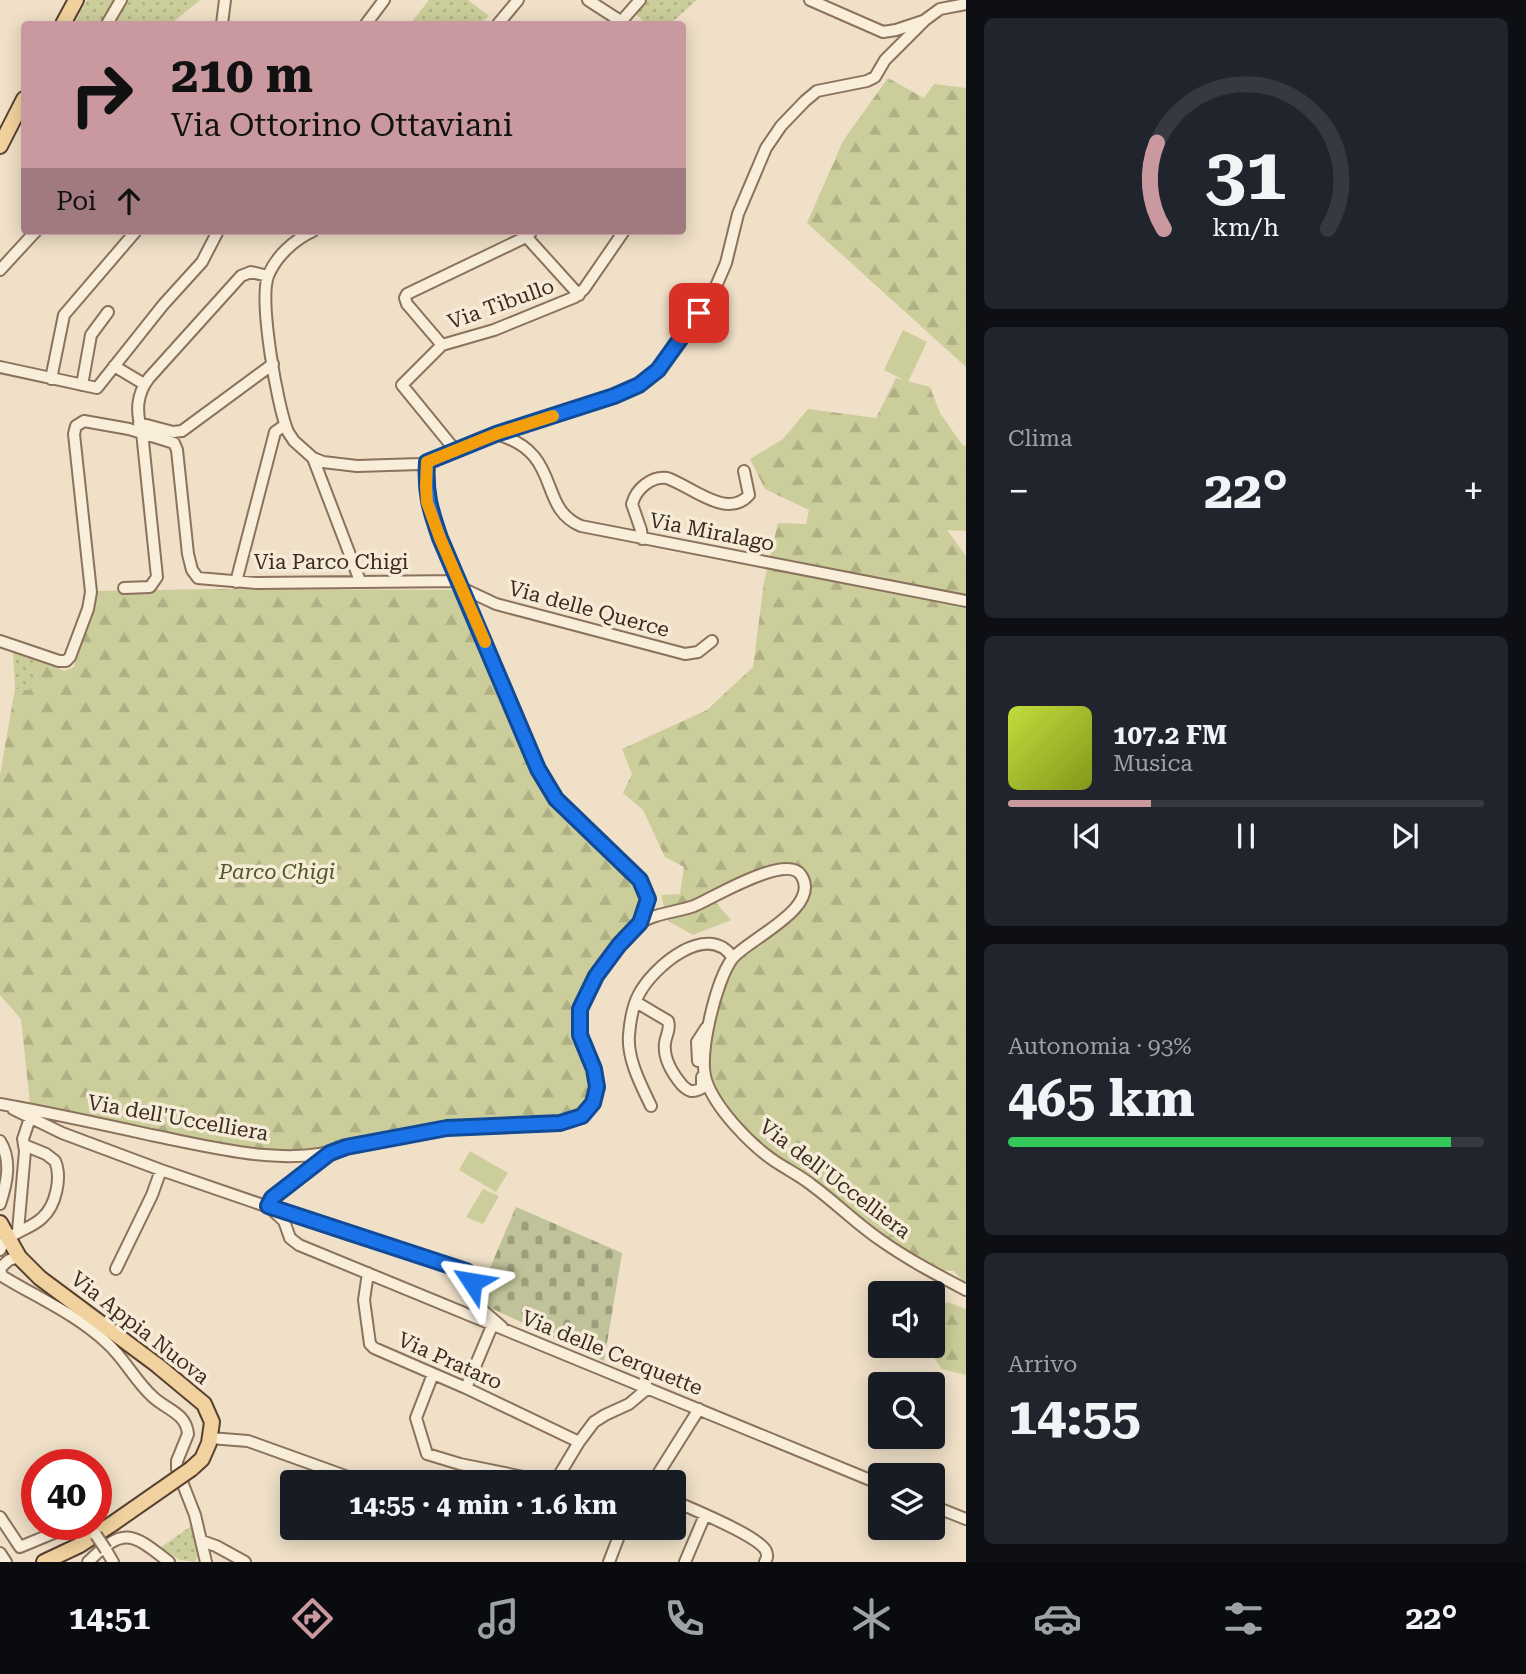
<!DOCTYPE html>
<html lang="it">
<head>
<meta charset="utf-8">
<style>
  :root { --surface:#171b24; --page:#20242c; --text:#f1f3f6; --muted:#9ea1a6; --line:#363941; --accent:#ca999f }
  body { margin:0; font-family:"Roboto Serif",serif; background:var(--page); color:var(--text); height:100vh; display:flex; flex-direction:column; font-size:26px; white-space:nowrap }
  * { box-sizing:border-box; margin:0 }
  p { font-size:23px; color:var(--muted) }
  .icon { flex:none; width:38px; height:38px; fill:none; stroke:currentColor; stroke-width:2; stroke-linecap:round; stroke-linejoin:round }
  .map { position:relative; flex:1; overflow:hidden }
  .sheet { display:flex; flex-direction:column; gap:18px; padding:18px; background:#0d0f14; width:560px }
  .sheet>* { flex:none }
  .banner { position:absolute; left:21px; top:21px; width:665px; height:214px; border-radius:7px; box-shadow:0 4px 18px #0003; background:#ca999f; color:#111; overflow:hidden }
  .controls { position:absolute; left:868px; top:1281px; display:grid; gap:14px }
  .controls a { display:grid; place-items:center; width:77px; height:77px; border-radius:7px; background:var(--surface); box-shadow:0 4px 18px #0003; font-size:35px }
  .speed { position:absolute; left:21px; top:1449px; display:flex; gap:14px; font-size:35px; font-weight:700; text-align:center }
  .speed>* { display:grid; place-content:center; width:91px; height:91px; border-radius:50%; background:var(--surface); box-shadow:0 4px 18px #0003; line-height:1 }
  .speed .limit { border:10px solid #d22; background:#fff; color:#111 }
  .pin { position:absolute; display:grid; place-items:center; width:60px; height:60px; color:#fff; margin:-30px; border-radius:14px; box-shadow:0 4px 10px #0006 }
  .me { position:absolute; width:77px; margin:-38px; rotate:303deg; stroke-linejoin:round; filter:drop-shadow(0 0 5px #0008) }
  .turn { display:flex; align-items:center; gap:24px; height:147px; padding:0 35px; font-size:32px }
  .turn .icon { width:91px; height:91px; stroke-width:2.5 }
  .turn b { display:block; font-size:49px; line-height:60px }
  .then { display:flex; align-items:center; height:66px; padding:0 35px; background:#0003; gap:14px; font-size:26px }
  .big { font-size:52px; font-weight:700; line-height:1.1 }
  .sheet .tile { flex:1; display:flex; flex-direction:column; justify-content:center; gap:10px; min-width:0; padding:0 24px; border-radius:10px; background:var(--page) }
  .sheet .dial { align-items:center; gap:0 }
  .dial svg { height:182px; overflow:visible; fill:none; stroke:var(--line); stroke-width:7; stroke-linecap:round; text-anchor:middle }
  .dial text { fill:var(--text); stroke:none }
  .song { display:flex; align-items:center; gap:21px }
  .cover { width:84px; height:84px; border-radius:10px; background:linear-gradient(135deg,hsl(70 70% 55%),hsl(70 70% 35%)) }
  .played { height:7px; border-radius:4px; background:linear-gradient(90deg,var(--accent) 30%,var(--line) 30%) }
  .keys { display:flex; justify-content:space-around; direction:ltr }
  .heat { display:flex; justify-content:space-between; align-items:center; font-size:38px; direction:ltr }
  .charge { height:10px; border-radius:5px; background:linear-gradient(90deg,#34c759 93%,var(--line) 0) }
  .trip { position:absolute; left:280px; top:1470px; width:406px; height:70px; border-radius:7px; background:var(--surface); box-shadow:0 4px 18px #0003; font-weight:700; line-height:70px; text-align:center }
  .menu { display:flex; height:112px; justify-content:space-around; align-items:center; background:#090b0e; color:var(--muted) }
  .menu .icon { width:49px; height:49px }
  .menu .active { color:var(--accent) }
  .menu b { font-size:32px; color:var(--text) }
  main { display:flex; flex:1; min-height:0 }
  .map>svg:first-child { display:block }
  .grass { fill:url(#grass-dots) }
  .forest { fill:url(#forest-firs) }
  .cemetery { fill:url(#cemetery-stones) }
  .pitch { fill:#cbcd9a }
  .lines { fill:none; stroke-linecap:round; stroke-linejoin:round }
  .minor-casing { stroke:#8b725c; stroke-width:14 }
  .major-casing { stroke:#594030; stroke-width:18 }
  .minor { stroke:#f9eeda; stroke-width:10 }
  .major { stroke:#f1d29f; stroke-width:14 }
  .minor-bridge-casing { stroke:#8b725c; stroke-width:14; stroke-linecap:butt }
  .major-bridge-casing { stroke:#594030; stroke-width:18; stroke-linecap:butt }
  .minor-bridge { stroke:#f9eeda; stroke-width:10 }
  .major-bridge { stroke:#f1d29f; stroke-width:14 }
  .route-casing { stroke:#114b97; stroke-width:18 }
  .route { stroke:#1a73e8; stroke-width:12 }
  .slow { stroke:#f59e0b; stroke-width:12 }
  .labels { text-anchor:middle; stroke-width:7; stroke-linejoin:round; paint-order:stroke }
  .street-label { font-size:21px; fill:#3b2b20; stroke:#f6ebd7 }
  .park-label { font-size:21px; font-style:italic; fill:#4f5826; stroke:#f6ebd7 }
</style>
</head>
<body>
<main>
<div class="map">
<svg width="966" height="1562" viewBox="0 0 966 1562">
  <defs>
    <pattern id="grass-dots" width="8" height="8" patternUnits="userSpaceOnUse" patternTransform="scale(1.75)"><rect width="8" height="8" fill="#cbcd9a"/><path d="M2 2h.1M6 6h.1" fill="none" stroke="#afb084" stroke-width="1.8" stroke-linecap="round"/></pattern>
    <pattern id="forest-firs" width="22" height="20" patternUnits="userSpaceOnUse" patternTransform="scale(1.75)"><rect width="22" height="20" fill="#cbcd9a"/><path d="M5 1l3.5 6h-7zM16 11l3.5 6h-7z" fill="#afb084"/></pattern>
    <pattern id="cemetery-stones" width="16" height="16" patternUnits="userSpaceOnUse" patternTransform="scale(1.75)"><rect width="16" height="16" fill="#c0c299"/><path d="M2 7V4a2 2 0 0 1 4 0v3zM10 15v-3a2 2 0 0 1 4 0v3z" fill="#9d9e7c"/></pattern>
  </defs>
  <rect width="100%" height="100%" fill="#efe0c7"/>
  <path class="grass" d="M87 0H200L171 24H74Z
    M429 0H468L489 16 479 24H410Z
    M644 0H697L670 24H657L655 22 652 24H646L634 12Z
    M13 650 39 658 36 684 28 690 15 689Z
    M194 1524 199 1554 195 1562 180 1560 160 1548Z"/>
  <path class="forest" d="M888 78 924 98 934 84 966 88V367L807 223 843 141Z
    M896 378 930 387 940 413 963 446 966 445V531L947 530 966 556V1285L954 1271 925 1269 771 1159 726 1113 703 1063 727 970 793 910 802 878 785 869 712 898 731 920 693 935 668 921 661 895 680 894 684 867 665 857 643 810 623 793 632 774 622 749 707 710 753 667 764 582 778 523 806 524 809 510 765 489 750 459 783 439 808 409 876 418Z
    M223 589 454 590 549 802 641 889 643 903 638 920 581 993 572 1020 591 1071 592 1095 579 1111 555 1117 460 1120 389 1133 326 1148 275 1151 198 1139 30 1104 21 1019 0 995V775L15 689 28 690 36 684 39 658 64 671 74 667 97 591Z
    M947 1302 966 1309V1375L942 1369 926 1346H933V1314Z"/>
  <path class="cemetery" d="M516 1207 622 1253 604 1361 476 1301Z"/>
  <path class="pitch" d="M903 330 927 342 908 382 884 370Z
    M470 1151 508 1173 496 1192 459 1170Z
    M483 1189 499 1196 483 1224 466 1217Z"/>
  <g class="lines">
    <defs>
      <path id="minor" d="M588 0 622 22
        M810 0 883 32 896 30 923 21
        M107 24 121 0
        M222 24 225 0
        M366 24 384 0
        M498 24 518 0
        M619 24 640 0
        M313 231C294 240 276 256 268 276 259 301 277 406 288 432L294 441 313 458 323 462 357 466 420 464 496 434 614 396 647 380 662 365 714 291 726 263 738 214 766 148 781 126 805 101 817 91 867 81 875 77 885 60 925 20 940 9 966 4
        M522 232 579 295
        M0 270 36 231
        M442 345 494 330 575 297 584 289 624 231
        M442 345 407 304 405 298 407 294 526 237 532 231
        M442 345 402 385 455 450
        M114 366 144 384
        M0 367 97 388 163 305 202 262 218 231
        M51 379 64 315 136 231
        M82 385 91 335 108 312
        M139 423 173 432 182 431 273 364
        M496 434C564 453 536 507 581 526L966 601
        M313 458 360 581
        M427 462C425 492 430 509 440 538L538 769 556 799 640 880 648 899 640 923
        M642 539 641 530 632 504C636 489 651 476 667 478 691 486 727 520 749 495L744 471
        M236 582 275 432 285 425
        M124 588 150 587 157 577 142 432C136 412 136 395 149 378L241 276 251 272 268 276
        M464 589 496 604 685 654 698 652 712 641
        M0 641 59 661H66L70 657 88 609 91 592 74 434 76 426 84 421 129 429 174 443 177 450 188 554 192 570 198 578 257 583 459 581
        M636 1002 668 1021C671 1030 666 1034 665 1043 663 1059 672 1073 682 1085 689 1092 693 1093 702 1088V1077
        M698 1061 697 1042 706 1028
        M0 1104C51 1113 101 1124 151 1135 209 1146 289 1169 346 1147L447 1127 560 1123C586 1118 604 1098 594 1071 589 1057 581 1045 579 1031 577 1019 580 1006 585 995 595 973 620 938 639 924 654 913 678 912 694 906 713 898 786 853 801 875 823 908 746 940 732 959 716 981 698 1054 706 1080 715 1108 750 1144 773 1160 786 1169 801 1176 813 1186 836 1203 856 1223 879 1239 907 1259 936 1274 966 1290
        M651 1106C641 1085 627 1059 629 1035 630 1022 633 1005 639 994 653 967 708 920 733 958
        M13 1109 62 1133 161 1170 347 1234 466 1271 472 1279 473 1302 502 1327
        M0 1141C12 1160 7 1183 0 1204
        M268 1206 284 1221 290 1238 299 1245 880 1484
        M268 1206C280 1183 312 1171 330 1153
        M18 1231 25 1151 23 1139 30 1118
        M9 1238C19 1230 33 1227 42 1218 56 1206 62 1177 55 1161L46 1154 24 1145
        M0 1250 7 1236
        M0 1268 9 1260 19 1257
        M0 1269 2 1276C38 1298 76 1314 107 1343 125 1359 135 1381 153 1397 167 1410 186 1413 188 1434L177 1461V1469L195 1515 206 1562
        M116 1269 152 1195 161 1170
        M368 1273 364 1300 370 1344 374 1348 466 1388 579 1442
        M433 1374 416 1418 427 1454 460 1464 548 1482 554 1481 558 1477 579 1442 594 1422 605 1415 629 1404 648 1388
        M466 1388 492 1326
        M210 1438 248 1441 362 1482
        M653 1482 699 1409
        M674 1501C692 1509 759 1536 766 1551 768 1556 767 1558 765 1562
        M933 1506 966 1519
        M0 1517 20 1547 73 1525 84 1543
        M202 1541 216 1546 245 1562
        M106 1550 113 1562
        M0 1553 6 1562
        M88 1562C124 1526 132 1533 169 1562
        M609 1562 622 1528
        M685 1562 705 1515"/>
      <path id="major" d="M63 24 76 0
        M0 146 24 99
        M0 1223 19 1257 40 1278 157 1365 204 1404 212 1422 209 1443 202 1459 191 1469
        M44 1562 80 1545 112 1524"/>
    </defs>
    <use href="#minor" class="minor-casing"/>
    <use href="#major" class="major-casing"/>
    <use href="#minor" class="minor"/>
    <use href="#major" class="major"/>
    <defs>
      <path id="minor-bridge" d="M96 1535 106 1550"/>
      <path id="major-bridge" d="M112 1524 191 1469"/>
    </defs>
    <use href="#minor-bridge" class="minor-bridge-casing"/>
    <use href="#major-bridge" class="major-bridge-casing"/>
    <use href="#minor-bridge" class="minor-bridge"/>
    <use href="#major-bridge" class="major-bridge"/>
  </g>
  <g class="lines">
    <defs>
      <path id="route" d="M472 1282 470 1274 466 1271 268 1206 272 1198 330 1153 346 1147 447 1128 560 1123 582 1116 593 1103 597 1087 594 1069 580 1035V1009L596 976 619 945 640 923 648 899 640 880 556 799 538 769 440 538C430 509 425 493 427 462L496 434 614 396 639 385 658 370 699 313"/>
    </defs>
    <use href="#route" class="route-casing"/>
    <use href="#route" class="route"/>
    <path class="slow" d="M485 642 440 538 427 502 426 486 427 462 496 434 553 416"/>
  </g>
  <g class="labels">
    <g class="street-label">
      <text transform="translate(501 304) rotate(-20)" y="7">Via Tibullo</text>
      <text transform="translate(712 532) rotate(11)" y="7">Via Miralago</text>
      <text x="331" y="569">Via Parco Chigi</text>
      <text transform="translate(589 609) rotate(15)" y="7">Via delle Querce</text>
      <text transform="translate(178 1118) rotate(10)" y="7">Via dell'Uccelliera</text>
      <text transform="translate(835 1179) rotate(37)" y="7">Via dell'Uccelliera</text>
      <text transform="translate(140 1328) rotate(38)" y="7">Via Appia Nuova</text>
      <text transform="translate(612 1353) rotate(22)" y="7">Via delle Cerquette</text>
      <text transform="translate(450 1361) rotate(24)" y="7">Via Prataro</text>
    </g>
    <g class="park-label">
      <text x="277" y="879">Parco Chigi</text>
    </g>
  </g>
</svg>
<div class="controls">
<a><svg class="icon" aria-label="sound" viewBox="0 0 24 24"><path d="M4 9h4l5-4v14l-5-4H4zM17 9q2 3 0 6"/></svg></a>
<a><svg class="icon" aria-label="search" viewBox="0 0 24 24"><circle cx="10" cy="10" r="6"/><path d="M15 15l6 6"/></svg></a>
<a><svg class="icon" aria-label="layers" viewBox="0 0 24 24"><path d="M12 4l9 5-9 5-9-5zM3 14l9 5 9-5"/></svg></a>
</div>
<div class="speed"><div class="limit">40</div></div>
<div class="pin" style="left:699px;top:313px;background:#d93025"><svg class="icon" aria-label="arrive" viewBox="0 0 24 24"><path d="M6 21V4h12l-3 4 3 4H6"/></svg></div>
<svg class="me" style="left:472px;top:1282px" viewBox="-20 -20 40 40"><path d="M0-17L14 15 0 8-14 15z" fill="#1a73e8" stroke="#fff" stroke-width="4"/></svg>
<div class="trip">14:55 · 4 min · 1.6 km</div>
<div class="banner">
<div class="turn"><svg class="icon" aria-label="right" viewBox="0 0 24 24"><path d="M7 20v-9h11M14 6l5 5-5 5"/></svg><div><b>210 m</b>Via Ottorino Ottaviani</div></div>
<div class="then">Poi<svg class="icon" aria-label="ahead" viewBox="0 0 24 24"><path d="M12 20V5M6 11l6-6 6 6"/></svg></div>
</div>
</div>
<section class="sheet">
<div class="tile dial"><svg viewBox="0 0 100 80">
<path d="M14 69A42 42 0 1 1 86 69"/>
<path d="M14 69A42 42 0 0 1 11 31" stroke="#ca999f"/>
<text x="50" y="56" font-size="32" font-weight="700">31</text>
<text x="50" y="72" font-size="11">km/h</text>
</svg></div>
<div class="tile"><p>Clima</p>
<div class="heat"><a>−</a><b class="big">22°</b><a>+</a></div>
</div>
<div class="tile">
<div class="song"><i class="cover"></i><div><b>107.2 FM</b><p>Musica</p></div></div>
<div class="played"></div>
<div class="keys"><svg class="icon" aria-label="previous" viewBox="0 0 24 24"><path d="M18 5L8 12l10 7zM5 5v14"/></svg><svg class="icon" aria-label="pause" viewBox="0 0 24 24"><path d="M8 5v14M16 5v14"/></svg><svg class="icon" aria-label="next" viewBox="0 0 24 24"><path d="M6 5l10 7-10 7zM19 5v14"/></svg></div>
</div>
<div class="tile"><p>Autonomia · 93%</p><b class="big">465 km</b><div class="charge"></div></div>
<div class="tile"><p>Arrivo</p><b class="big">14:55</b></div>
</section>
</main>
<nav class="menu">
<b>14:51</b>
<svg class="icon active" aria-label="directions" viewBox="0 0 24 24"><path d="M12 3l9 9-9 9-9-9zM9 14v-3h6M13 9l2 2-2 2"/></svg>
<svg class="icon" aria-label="music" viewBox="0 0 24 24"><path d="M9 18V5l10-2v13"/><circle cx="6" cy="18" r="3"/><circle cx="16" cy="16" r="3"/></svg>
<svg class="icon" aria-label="phone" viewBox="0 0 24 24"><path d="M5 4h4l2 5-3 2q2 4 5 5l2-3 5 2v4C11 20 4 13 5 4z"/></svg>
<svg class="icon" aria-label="climate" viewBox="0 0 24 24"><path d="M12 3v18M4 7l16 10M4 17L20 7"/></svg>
<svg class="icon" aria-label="car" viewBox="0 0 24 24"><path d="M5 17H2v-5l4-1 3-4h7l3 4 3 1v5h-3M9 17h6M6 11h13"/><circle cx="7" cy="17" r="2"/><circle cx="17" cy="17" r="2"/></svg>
<svg class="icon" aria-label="filters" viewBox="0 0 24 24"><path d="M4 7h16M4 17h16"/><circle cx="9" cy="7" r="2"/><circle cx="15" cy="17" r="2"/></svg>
<b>22°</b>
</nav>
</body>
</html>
